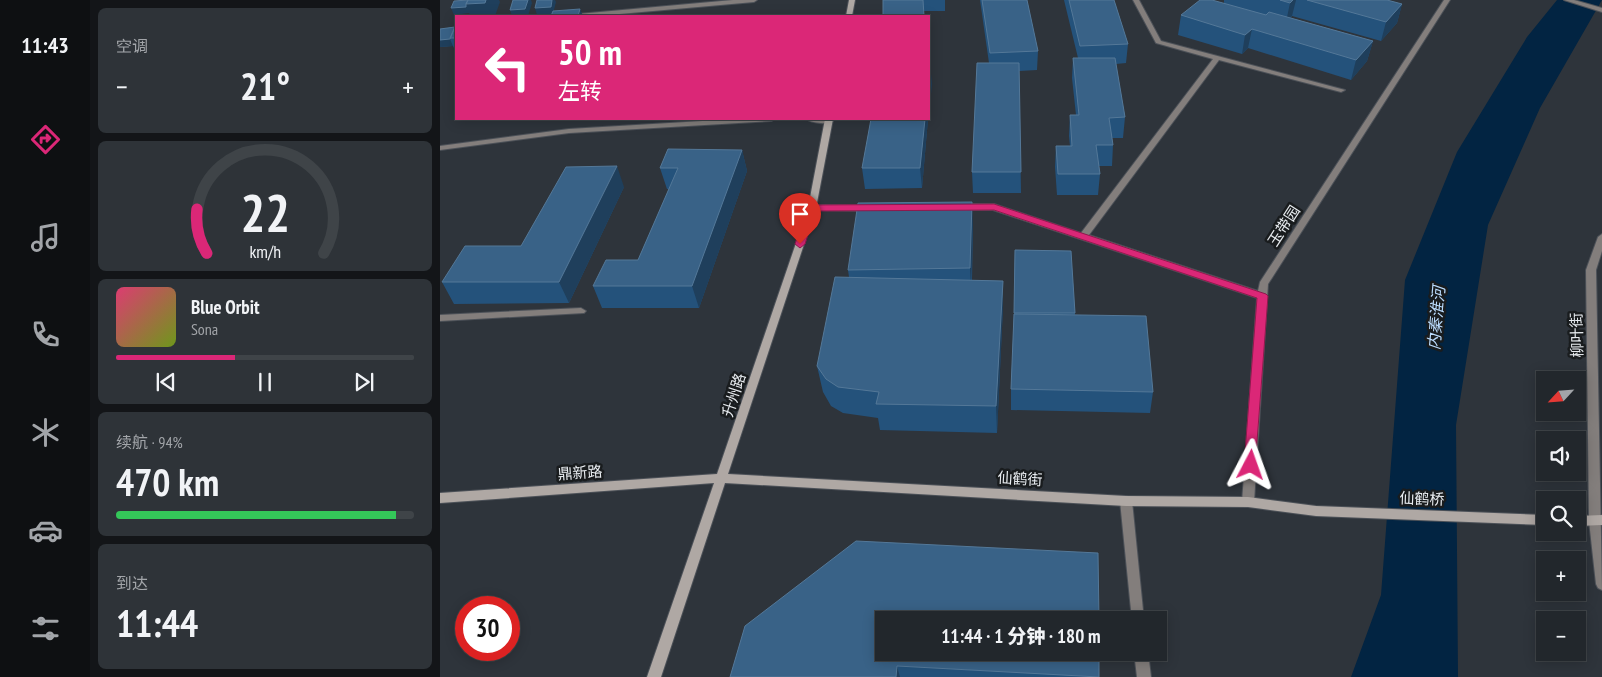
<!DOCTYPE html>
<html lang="zh">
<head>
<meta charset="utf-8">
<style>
  :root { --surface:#22272c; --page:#2e3338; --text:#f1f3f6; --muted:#a2a5a9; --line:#3f4448; --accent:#db2777 }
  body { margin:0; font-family:"PT Sans Narrow","Noto Sans SC",sans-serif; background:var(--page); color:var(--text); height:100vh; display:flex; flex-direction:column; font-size:19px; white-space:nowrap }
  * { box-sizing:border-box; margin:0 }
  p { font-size:16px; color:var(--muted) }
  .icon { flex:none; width:28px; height:28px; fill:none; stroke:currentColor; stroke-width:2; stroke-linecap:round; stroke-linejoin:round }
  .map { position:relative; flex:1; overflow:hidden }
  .side { display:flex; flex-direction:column; gap:8px; padding:8px; background:#131518; width:350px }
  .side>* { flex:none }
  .top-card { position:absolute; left:15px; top:15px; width:475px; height:105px; border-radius:0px; box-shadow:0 2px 12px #0003,0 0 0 1px var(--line); background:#db2777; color:#fff; overflow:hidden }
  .needle { width:32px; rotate:244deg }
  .controls { position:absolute; left:1096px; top:371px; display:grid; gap:10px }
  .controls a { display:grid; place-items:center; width:50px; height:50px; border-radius:0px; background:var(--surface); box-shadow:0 2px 12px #0003,0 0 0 1px var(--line); font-size:25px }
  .speed { position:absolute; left:15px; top:596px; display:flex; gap:10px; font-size:25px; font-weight:700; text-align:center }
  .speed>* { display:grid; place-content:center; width:65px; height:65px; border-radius:50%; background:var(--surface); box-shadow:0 2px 12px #0003,0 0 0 1px var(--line); line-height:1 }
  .speed .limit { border:8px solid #d22; background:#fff; color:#111 }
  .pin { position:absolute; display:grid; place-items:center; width:42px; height:42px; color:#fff; margin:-51px -21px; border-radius:50% 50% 50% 0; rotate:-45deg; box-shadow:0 0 5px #0007 }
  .pin .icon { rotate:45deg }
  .me { position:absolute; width:55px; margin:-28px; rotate:4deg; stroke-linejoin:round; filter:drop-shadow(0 0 4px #0008) }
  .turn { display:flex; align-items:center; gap:18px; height:105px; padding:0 20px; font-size:22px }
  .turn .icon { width:65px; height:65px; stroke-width:2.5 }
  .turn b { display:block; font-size:35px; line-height:42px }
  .big { font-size:38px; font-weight:800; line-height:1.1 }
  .side .card { flex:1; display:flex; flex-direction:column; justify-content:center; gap:8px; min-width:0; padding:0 18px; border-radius:8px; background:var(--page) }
  .side .dial { align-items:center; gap:0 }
  .dial svg { height:130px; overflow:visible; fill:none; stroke:var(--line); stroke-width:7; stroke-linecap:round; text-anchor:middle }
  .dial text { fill:var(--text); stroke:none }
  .song { display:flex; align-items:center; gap:15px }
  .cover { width:60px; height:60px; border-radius:8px; background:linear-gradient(135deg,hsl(340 70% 55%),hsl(80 70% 35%)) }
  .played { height:5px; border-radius:2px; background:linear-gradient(90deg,var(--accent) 40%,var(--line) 40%) }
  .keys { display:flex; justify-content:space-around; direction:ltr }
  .heat { display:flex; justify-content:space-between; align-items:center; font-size:28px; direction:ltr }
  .charge { height:8px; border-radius:4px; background:linear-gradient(90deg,#34c759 94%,var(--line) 0) }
  .trip { position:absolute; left:435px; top:611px; width:292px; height:50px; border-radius:0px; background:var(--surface); box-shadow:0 2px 12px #0003,0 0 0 1px var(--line); font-weight:800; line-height:50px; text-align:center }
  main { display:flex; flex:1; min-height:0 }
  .dock { display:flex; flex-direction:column; width:90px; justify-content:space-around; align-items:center; background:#0e1012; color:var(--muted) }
  .dock .icon { width:35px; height:35px }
  .dock .on { color:var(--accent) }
  .dock b { font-size:22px; color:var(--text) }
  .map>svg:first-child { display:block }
  .water { fill:#022442 }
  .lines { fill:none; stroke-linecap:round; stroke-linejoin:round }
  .lane-casing { stroke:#4c5158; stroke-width:2 }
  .street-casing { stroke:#4c5158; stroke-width:2 }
  .secondary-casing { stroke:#4c5158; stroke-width:2 }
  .lane { fill:#837e7c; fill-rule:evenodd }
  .street { fill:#837e7c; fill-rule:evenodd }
  .secondary { fill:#afa8a4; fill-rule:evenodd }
  .wall { fill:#24527b }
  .shaded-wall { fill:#1f3f5c }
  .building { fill:#396287; stroke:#547898 }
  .route { fill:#db2777; stroke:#8e194d }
  .labels { text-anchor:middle; stroke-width:5; stroke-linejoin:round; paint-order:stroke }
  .street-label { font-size:15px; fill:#e8ecf0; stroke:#191c1e }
  .water-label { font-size:16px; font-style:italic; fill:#badbfc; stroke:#191c1e }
</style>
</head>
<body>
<main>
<nav class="dock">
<b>11:43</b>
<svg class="icon on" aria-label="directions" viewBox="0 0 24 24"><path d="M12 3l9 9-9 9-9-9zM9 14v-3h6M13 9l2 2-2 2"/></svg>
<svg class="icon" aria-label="music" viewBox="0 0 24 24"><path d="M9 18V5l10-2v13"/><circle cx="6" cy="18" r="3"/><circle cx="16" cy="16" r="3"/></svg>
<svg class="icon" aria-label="phone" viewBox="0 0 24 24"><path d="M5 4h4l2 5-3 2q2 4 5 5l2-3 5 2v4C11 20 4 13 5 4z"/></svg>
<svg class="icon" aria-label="climate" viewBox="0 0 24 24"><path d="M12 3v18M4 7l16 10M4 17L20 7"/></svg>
<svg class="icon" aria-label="car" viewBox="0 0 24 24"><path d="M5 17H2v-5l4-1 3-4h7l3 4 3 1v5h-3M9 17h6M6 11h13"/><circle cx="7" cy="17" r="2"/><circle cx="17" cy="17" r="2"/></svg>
<svg class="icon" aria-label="filters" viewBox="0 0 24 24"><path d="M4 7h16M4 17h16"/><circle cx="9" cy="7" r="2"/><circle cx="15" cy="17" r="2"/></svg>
</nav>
<section class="side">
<div class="card"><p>空调</p>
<div class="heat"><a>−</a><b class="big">21°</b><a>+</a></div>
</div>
<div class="card dial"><svg viewBox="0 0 100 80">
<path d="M14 69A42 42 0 1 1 86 69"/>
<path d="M14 69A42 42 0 0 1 8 42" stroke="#db2777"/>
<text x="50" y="56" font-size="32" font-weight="700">22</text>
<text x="50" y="72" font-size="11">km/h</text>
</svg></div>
<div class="card">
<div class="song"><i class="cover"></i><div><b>Blue Orbit</b><p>Sona</p></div></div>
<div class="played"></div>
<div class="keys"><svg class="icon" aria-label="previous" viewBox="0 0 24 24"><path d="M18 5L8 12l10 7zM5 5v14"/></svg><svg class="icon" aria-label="pause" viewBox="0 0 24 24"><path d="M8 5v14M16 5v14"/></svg><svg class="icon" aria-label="next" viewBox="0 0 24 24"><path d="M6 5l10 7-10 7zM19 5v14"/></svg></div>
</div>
<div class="card"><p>续航 · 94%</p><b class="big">470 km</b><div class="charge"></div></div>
<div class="card"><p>到达</p><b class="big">11:44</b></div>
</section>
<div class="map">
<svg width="1162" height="677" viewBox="0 0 1162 677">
  <rect width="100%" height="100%" fill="#2e343b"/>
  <path class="water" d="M1117 0H1162L1100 108 1048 225 1016 425 1018 677H911L941 595 965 280 1017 152 1087 37Z"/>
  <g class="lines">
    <defs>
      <path id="lane" d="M296 119H335L331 121 129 133 0 150V146L129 129Z
        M366 119H389L393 121C387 125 372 123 366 119Z
        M141 308 146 311 144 313 0 321V315Z"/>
      <path id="street" d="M293 0H317L314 2 157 16H135L138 14Z
        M693 0H699L721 41 905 90 901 92 779 60 649 235 818 291 820 282 1004 0H1010L828 284 814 502 812 505 808 507 804 505 802 502 817 298 553 210H520L516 207 520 204H554L641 233 773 59 716 43Z
        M1124 0H1134L1162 8V12Z
        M372 205H431L435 208 431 211 369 210 368 208Z
        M1162 234V251L1156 270 1162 590 1158 588 1156 584 1149 521 1146 270 1158 237Z
        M686 496 690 498 692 501 704 620H692L680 501 682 498Z
        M694 652H708L711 677H697Z"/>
      <path id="secondary" d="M409 0H415L412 16H406Z
        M385 119H393L376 208 288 474 686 496 808 497 876 506 1105 515V525L876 516 808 507 686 506 285 483 221 677H207L274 483 0 503V493L277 474 368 208Z
        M1162 515V525L1138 526V516Z"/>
    </defs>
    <use href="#lane" class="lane-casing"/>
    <use href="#street" class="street-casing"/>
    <use href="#secondary" class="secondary-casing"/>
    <use href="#lane" class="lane"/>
    <use href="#street" class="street"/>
    <use href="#secondary" class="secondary"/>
  </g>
  <path class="wall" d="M443 0H505V11H484Z
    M540 0H587L598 51 597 70 579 71 581 193H533L532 172 549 63Z
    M624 0H674L688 44 686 63 676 64 685 117 683 138H672L673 145 672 166H659L660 174 658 195H617L615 167 616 146H630L629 136 630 115H636L632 78 633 58H638Z
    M784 0H947L962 4 957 23 941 41 852 16 851 18 933 41 927 61 911 80 808 48 802 54 738 35 741 15 784 3Z
    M16 24V52L13 46 0 47V29L15 27Z
    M488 119 482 188 425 189 422 168Z
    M302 150 307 171 259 308H162L153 286 198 260 229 189H227L220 168Z
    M184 187 129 303 14 304 2 282 81 246Z
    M533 223 532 280 563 281V307L557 433 440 430 438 418 403 413 391 406 383 392 377 366 409 277 408 270Z
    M575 250 631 251 635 315 713 392 710 413 571 410V389L574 314Z
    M305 626 659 677H290Z"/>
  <path class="shaded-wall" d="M46 0H59L60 2 55 16H31L29 13 14 15 11 8Z
    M88 0H91L92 3 88 16H72L70 10Z
    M112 0H115L116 2 113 14 97 15 95 8Z
    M853 0H856L852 16 846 22 850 3Z
    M962 4 957 23 941 41 946 22Z
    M140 9 143 16H138Z
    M812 29 808 48 802 54 805 35Z
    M10 39 13 46 0 47V40Z
    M933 41 927 61 911 80 916 60Z
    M490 64 492 84 489 114V78Z
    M485 119H488L482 188 480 168Z
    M302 150 307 171 259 308 252 286Z
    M177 166 184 187 129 303 119 282Z
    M532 202 533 223 531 289 530 268Z
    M563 281V307L557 433 556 406Z
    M457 666 460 677H456Z"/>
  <path class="building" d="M28 0H46L45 3 26 4Z
    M28 0 26 4V7L11 8 14 1Z
    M73 0H88L85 9 70 10Z
    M97 0H112L111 7 95 8Z
    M443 0H483L484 16H443Z
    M542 0H587L598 51 550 53Z
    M629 0H674L688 44 640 46Z
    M760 0H772L826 15 829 12 933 41 916 60 812 29 805 35 741 15Z
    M840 0H853L850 3Z
    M867 0H947L962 4 946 22Z
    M140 9 138 16H111L113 11Z
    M95 15V16H81Z
    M16 24V38H10Z
    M15 27 10 39 0 40V29Z
    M633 58H675L685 117 669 118 673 145H656L660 174H618L616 146H632L630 115H639Z
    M537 63H579L581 172H532Z
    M489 64H490L489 78Z
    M431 119H485L480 168H422Z
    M228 149 302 150 252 286H153L166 260H198L238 168H220Z
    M177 166 119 282H2L25 246H81L126 167Z
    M532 202 530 268 408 270 418 203Z
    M575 250 631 251 635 313H574Z
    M395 277 563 281 556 406 436 404 439 392 398 387 386 379 377 366Z
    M574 314 706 316 713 392 571 389Z
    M416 541 658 553 659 620H444V652H659V677L457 666 456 677H290L305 626Z"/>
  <path class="route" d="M554 204 826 294 828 296 815 468H806L804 465 817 298 554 210 376 211 365 244 360 248 355 244 367 208 372 205Z"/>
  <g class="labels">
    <g class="street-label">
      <text transform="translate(844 226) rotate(-57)" y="5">玉带园</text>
      <text transform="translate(1137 335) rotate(-91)" y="5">柳叶街</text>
      <text transform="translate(294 395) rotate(-72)" y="5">升州路</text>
      <text transform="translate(140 473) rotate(-4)" y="5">鼎新路</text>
      <text transform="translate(580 479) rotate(3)" y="5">仙鹤街</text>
      <text transform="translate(982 499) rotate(2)" y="5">仙鹤桥</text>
    </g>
    <g class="water-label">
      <text transform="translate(996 318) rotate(-85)" y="6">内秦淮河</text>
    </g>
  </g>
</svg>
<div class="controls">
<a><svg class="needle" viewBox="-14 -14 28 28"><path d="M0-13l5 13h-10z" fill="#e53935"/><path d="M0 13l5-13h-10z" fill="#a2a5a9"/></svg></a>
<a><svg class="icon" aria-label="sound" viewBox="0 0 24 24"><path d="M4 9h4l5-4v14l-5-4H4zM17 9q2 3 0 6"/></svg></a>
<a><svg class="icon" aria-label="search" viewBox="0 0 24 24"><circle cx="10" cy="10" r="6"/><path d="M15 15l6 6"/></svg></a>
<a>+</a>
<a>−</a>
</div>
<div class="speed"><div class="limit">30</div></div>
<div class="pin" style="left:360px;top:244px;background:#d93025"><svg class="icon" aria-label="arrive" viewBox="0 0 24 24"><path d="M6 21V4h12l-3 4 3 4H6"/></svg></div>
<svg class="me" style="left:811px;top:465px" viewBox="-20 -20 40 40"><path d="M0-17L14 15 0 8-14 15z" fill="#db2777" stroke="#fff" stroke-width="4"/></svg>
<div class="trip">11:44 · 1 分钟 · 180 m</div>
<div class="top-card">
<div class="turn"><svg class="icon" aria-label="left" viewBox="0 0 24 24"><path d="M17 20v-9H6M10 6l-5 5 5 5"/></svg><div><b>50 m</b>左转</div></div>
</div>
</div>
</main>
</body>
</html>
